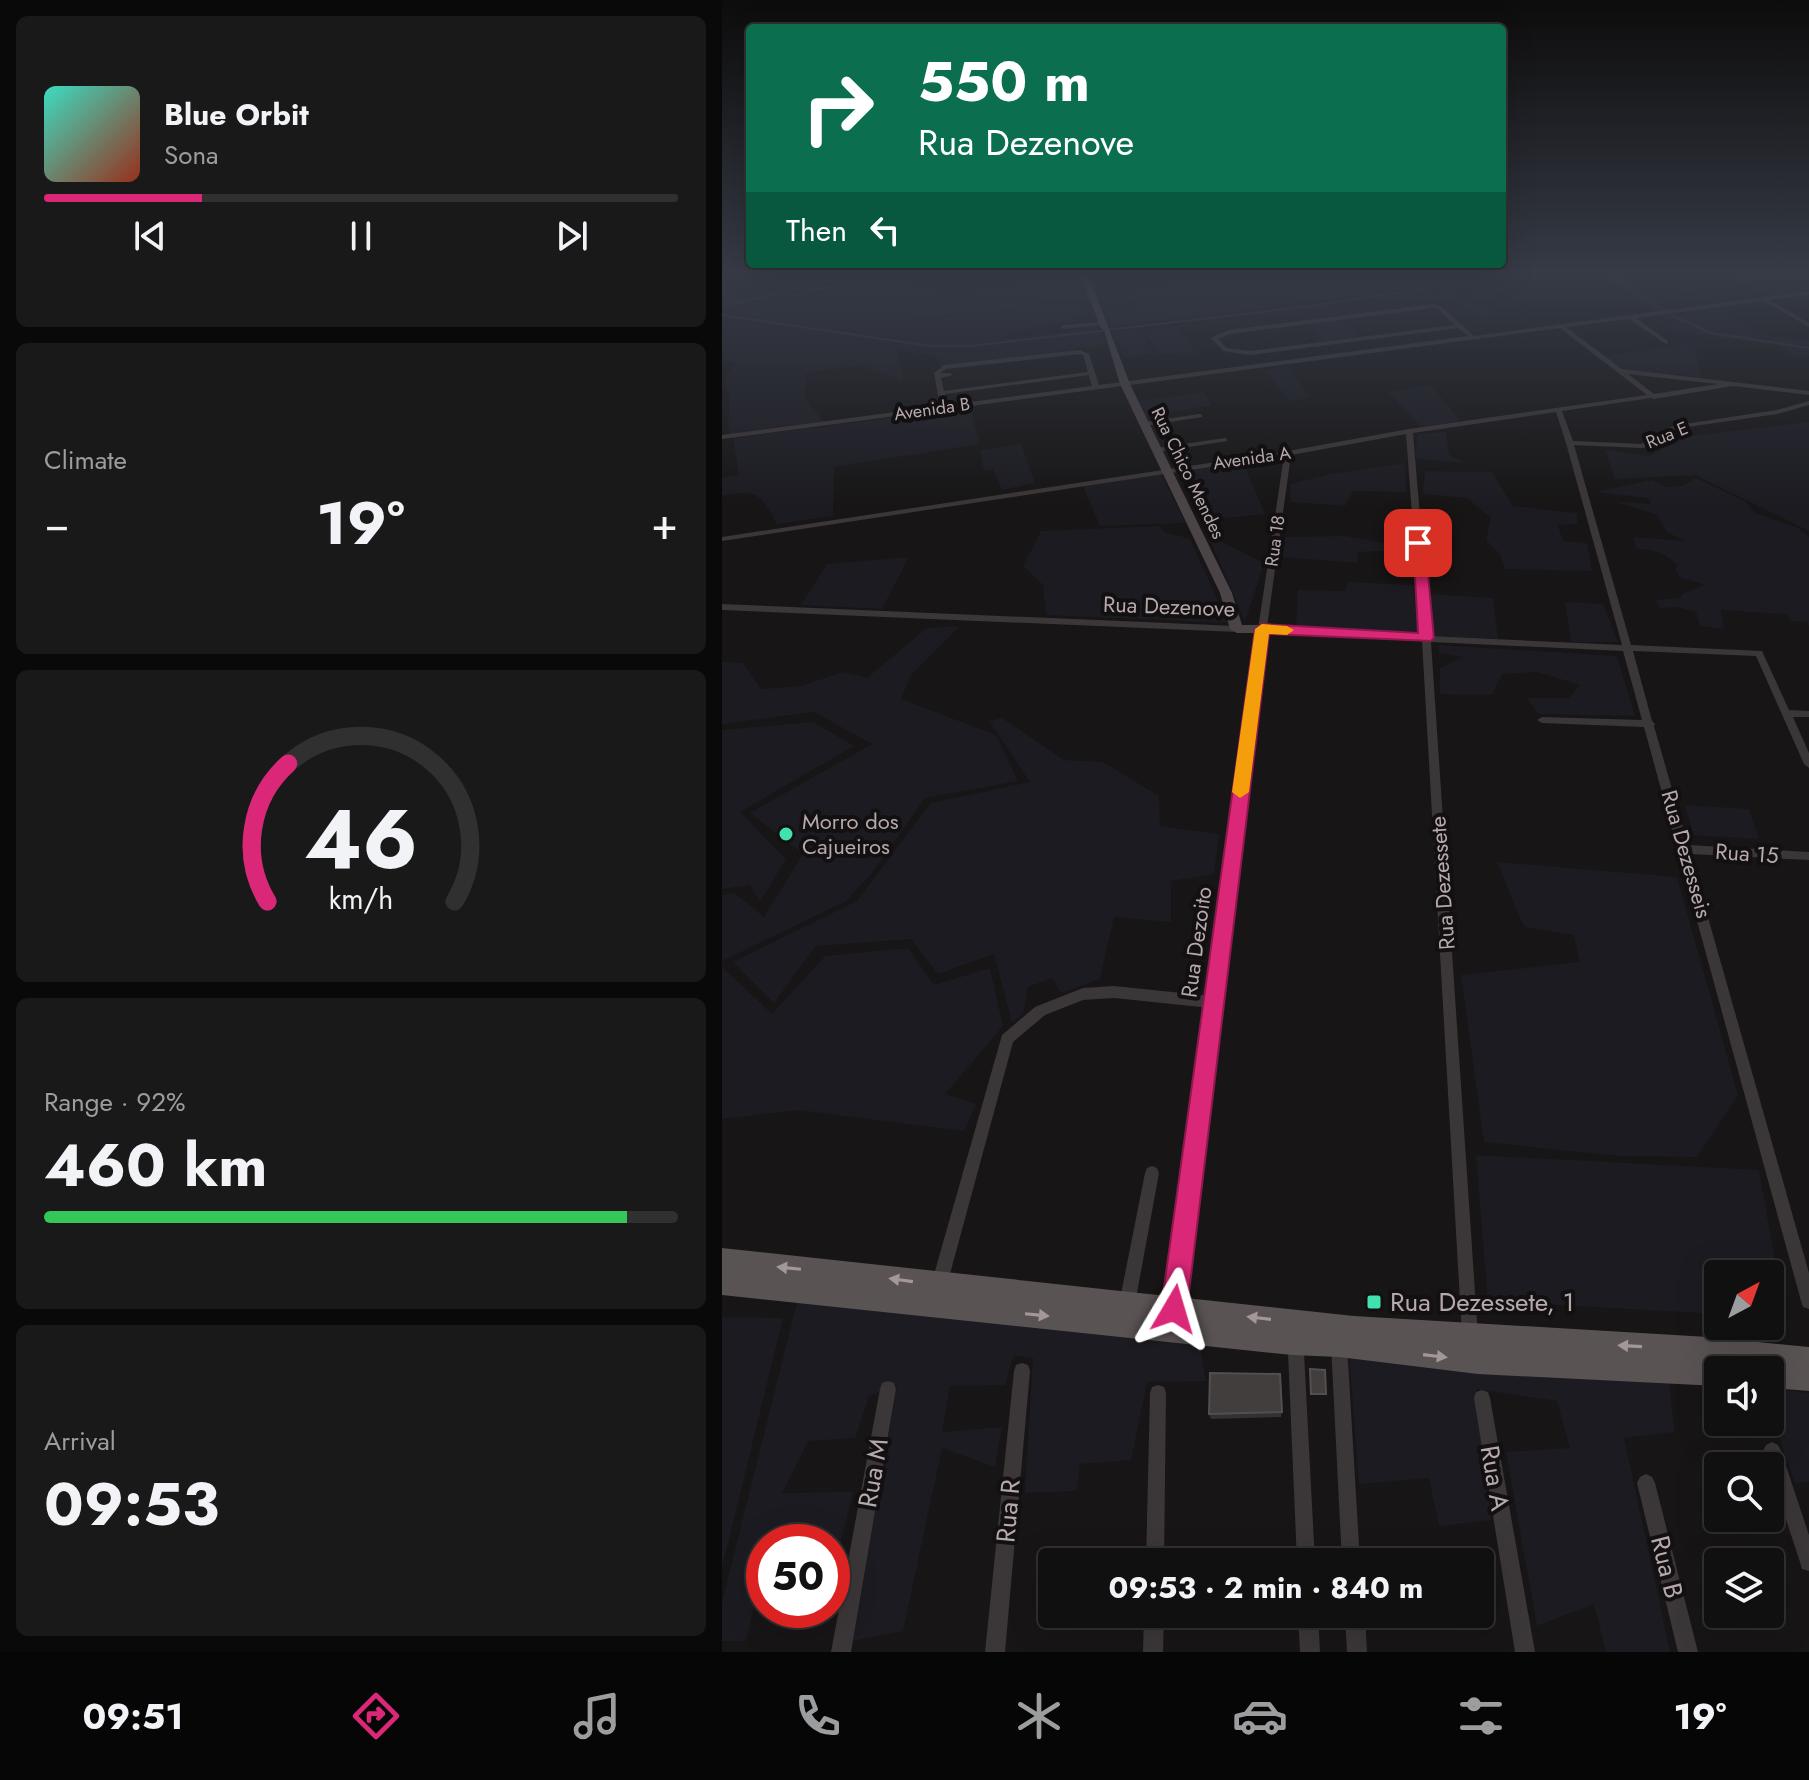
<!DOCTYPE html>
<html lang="en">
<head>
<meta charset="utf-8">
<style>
  :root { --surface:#111010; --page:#1a1919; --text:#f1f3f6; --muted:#9c9d9f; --line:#303030; --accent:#db2777 }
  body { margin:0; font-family:Jost,sans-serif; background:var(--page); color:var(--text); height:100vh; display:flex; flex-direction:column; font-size:30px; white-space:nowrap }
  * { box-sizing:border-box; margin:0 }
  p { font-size:26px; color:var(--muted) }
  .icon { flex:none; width:44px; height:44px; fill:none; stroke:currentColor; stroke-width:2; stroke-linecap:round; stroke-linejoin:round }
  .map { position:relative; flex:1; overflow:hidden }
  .drawer { display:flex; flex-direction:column; gap:16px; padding:16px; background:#090909; width:722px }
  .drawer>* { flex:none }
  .hud { position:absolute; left:24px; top:24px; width:760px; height:244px; border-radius:8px; box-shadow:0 8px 32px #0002,0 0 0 2px var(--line); background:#0b6e4f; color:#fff; overflow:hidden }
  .needle { width:52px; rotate:41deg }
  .tools { position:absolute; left:982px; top:1260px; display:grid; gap:16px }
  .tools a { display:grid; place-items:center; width:80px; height:80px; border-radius:8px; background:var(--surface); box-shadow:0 8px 32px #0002,0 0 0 2px var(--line); font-size:40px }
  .speed { position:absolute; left:24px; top:1524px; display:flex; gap:16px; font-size:40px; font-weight:700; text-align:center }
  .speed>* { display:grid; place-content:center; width:104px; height:104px; border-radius:50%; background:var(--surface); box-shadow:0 8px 32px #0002,0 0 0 2px var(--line); line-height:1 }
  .speed .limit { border:12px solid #d22; background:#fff; color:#111 }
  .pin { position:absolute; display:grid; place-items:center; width:68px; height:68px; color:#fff; margin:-34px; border-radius:16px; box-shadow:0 4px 12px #0006 }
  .me { position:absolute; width:88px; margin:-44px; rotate:7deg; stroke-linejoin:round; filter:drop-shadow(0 0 6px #0008) }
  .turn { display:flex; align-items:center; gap:28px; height:168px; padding:0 40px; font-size:36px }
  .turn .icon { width:104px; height:104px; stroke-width:2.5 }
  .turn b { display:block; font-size:56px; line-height:68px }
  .then { display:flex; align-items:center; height:76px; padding:0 40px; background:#0003; gap:16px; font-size:30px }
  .big { font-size:60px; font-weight:700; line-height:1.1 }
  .drawer .card { flex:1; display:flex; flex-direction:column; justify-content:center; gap:12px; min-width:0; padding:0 28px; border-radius:12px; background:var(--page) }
  .drawer .dial { align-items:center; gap:0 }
  .dial svg { height:208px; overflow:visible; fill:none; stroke:var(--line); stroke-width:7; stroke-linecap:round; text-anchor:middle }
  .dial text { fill:var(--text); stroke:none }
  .song { display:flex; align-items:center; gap:24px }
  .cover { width:96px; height:96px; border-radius:12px; background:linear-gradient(135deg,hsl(170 70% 55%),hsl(10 70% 35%)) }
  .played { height:8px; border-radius:4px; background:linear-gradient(90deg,var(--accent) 25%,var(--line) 25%) }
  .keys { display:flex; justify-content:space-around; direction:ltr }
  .heat { display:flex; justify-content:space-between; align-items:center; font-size:44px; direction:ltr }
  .charge { height:12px; border-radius:6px; background:linear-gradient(90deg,#34c759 92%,var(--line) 0) }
  .trip { position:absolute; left:316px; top:1548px; width:456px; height:80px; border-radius:8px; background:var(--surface); box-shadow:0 8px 32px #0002,0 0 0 2px var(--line); font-weight:700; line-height:80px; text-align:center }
  .dock { display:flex; height:128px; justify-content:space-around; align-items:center; background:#070606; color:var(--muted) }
  .dock .icon { width:56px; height:56px }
  .dock .selected { color:var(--accent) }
  .dock b { font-size:36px; color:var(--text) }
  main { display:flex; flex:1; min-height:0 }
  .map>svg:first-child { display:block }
  .green { fill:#1c1b21 }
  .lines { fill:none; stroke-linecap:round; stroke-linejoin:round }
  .stream { stroke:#392c33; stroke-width:2 }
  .minor { fill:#3b3637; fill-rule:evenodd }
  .secondary { fill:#4b4446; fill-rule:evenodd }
  .primary { fill:#5a5354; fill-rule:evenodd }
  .wall { fill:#343131 }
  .building { fill:#423e3e; stroke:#544e50; stroke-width:2 }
  .oneway { fill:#a4979a }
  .route { fill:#db2777; stroke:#8e194d; stroke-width:2 }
  .slow { fill:#f59e0b }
  .poi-dot { fill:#41e2af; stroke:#121010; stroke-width:3 }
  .labels { text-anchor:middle; stroke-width:8; stroke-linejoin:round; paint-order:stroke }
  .far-street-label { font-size:18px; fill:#b6a8ac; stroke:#121010 }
  .street-label { font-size:22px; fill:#b6a8ac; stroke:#121010 }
  .poi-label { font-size:22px; fill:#b6a8ac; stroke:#121010; text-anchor:start }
  .near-poi-label { font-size:26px; fill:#b6a8ac; stroke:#121010; text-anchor:start }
  .near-street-label { font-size:26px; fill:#b6a8ac; stroke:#121010 }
</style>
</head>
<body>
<main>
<section class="drawer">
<div class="card">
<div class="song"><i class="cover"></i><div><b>Blue Orbit</b><p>Sona</p></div></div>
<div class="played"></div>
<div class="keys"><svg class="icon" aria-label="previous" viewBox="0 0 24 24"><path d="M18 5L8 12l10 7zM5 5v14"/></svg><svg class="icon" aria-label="pause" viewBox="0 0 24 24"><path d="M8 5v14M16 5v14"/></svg><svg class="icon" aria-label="next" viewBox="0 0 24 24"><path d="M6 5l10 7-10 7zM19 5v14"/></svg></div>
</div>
<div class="card"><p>Climate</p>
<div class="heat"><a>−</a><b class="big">19°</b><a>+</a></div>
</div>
<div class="card dial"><svg viewBox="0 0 100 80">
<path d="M14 69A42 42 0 1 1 86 69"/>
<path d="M14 69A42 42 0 0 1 22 16" stroke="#db2777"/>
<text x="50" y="56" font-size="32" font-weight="700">46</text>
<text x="50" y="72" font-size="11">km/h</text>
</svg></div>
<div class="card"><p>Range · 92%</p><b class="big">460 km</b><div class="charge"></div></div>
<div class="card"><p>Arrival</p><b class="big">09:53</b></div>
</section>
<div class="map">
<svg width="1087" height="1652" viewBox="0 0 1087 1652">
  <rect width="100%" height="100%" fill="#171515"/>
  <path class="green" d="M0 274H6L5 288 39 284 41 274H145L71 291 100 297 107 287 167 274H174L175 286 205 289 217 297 359 282 364 293 306 307 190 318 189 321 362 304 347 314 351 322 293 330 282 339 376 328 383 345 368 348 353 347 352 350 226 367 217 366V360L213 356 176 350 181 382 141 365 84 373 83 399 102 422 7 435C4 414 11 397 3 380L14 362 0 361Z
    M481 274H824L835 276 804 277 772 283 782 293 730 290C740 305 760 303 773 314L769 318C744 317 731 290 705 287L389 327 386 312 421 309 423 305 414 303 383 306 378 294C412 292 452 295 481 274Z
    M881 274H893L949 311 932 312Z
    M1040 274H1087V291L1044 297 1013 278Z
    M947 283 987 286 1009 300 982 303Z
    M997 309 1042 335 1087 341V356H1071L1059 346 981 336 944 328 952 324 941 317Z
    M620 319 637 336 600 341 587 323Z
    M455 326 474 353 437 354 421 331Z
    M418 329 432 353 403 357 391 332Z
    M972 343 979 378 901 369 883 356Z
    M566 367 589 398 567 401 544 370Z
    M708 385 739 421 699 427 666 392Z
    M482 392 490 405 424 416 418 401Z
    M248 408 258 444 112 467 111 516 55 524C39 495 35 488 0 496V478L17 475 11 438Z
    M1087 422V531L973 475 893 479 883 449 926 456 969 436Z
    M724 432 727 455 743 463 694 459 695 434Z
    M299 444 313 483 280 490 271 469 262 471 258 450Z
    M683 463 684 492 631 491 623 506 568 502 569 484 609 474Z
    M522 464 543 514 484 520 467 470Z
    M703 471 770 472 791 506 855 513V524L836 525 841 541 865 543 870 571 783 569 778 554 764 540 769 518 745 498 701 494Z
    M439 474 464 523 378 526 361 486Z
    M974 478 1024 502 1033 513 1076 528 1087 537V627L1085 622 1069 621 1064 614 999 610 1002 629 978 626 974 612 955 607 938 608 934 600 958 598 960 594 983 585 958 577 953 570 956 565C942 554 934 548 915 549L911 537 963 541 945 532 934 514 889 501 929 504 926 498 874 492 930 480 944 487 960 486Z
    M437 526 443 532 468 539 506 623 324 615 321 585 301 566 319 531Z
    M486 535 542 563 523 622Z
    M624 536 684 547V550L635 552 636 563 559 557 562 537Z
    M187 557 160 609 79 605 105 564Z
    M626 582 691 585 696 632 574 627 576 590 623 591Z
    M706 594 771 598 776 639 709 636Z
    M843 602 881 604 896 642H849Z
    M238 626 189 675 179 699 274 735 296 781 203 798 150 873 124 901 0 961V895L13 893 42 917 81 854 28 813 150 744 92 712 0 724V662L21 663 39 689 80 686 120 672 145 678 205 628Z
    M717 645 895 656 913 716 816 714 805 698H847L858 685 815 672 780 674 770 695 718 694V668L741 657 717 653Z
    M280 718 342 760 381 762 437 796 438 826 497 834 492 874 449 881V922L392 917 378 979 339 993 330 978 306 987 301 1014 290 1023 272 954 216 974 189 939 94 946 52 1003 11 962 135 901 209 803 308 782 267 721Z
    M91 722 132 746 18 812 64 859 38 902 28 885 0 889V730Z
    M963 805 1027 809 1037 839 971 835Z
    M775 862 955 877 1016 1095 975 1157 897 1156 762 1142 739 975 858 962 852 935 802 927Z
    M186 948 212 985 268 968 281 1026 223 1094 254 1104 242 1131 76 1110 0 1119V967L50 1014 103 956Z
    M754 1155 1037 1170 1063 1318 1048 1317V1274H996V1314L766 1301Z
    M75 1302 477 1341 484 1381 425 1382 409 1460 358 1464 354 1491 303 1493 311 1358 292 1355 283 1385 228 1386 220 1432 280 1427 273 1467 220 1448 181 1631 131 1641 175 1385 147 1396 133 1438 86 1441 60 1493 131 1492 110 1579V1542H42V1588L36 1589 24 1641H0V1602Z
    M0 1317 61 1318 0 1568Z
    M627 1354 947 1377 952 1432 902 1438 948 1652H884L872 1604 815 1626 784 1452 848 1448 835 1401 754 1389 769 1520 717 1526 707 1478 637 1484Z
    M1048 1388 1087 1393V1482L1073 1483 1048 1411Z"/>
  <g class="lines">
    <path class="stream" d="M887 274 942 311
      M0 306 140 274
      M0 315 208 346H249L582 307 799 274
      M949 315 989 333 1087 348"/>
    <path class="minor" d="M152 274H163L89 292 86 290Z
      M1087 291V295L1048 300 1087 323V327L1042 301 914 318 946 341V343L944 344 907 319 844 327 900 369 1087 391V395L1011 386 932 399 929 398 840 411 851 441 919 444 945 428 956 425 1055 410 1087 401V405L1055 414 959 428 928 446 920 448 852 445 909 645 1040 651 1067 710 1087 711V717H1071L1087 753V768L1082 764 1034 656 911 651 930 721 933 724 932 726 966 845 1087 852V860L968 854 1087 1273V1309L1081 1307 1079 1301 922 727 820 723 815 720 820 717 920 720 901 651 709 642 756 1336 754 1342 748 1344 742 1342 740 1336 700 641 537 631 536 629 562 456 0 541V537L566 451 687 429 925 395 838 328 0 439V435L218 406 212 373 222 365 358 350 367 354 377 385 746 336 736 328 528 355 501 351 489 338 507 330 711 304 720 307 752 336ZM711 308 716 309 733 325 528 351 505 348 496 339 508 334ZM358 354 361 355 366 372 222 391 219 378 231 375 228 373H218L224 369ZM906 374 996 384 932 394ZM367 375 370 386 225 405 223 394ZM834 412 844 443 900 645 708 636 691 433ZM684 434 699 635 545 627 569 455Z
      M383 322 384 323 381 325 341 329 338 327 341 325Z
      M478 414 480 415V417L423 426 420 424 423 422Z
      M503 438 505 439V441L435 452 431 450 435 448Z
      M0 604 515 626 519 629 515 632 0 610Z
      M392 986 489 996 494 998 495 1002 494 1006 489 1008 392 998 361 1000 323 1015 291 1042 225 1285 223 1291 217 1293 211 1291 209 1285 280 1035 313 1007 361 988Z
      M430 1166 435 1168 437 1173 413 1304 411 1310 405 1312 399 1310 397 1304 423 1173 425 1168Z
      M570 1335 576 1337 582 1353 593 1562H575L566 1353 562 1343 564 1337Z
      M617 1336 623 1338 625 1344 638 1562H620L609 1344 611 1338Z
      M300 1363 306 1365 308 1371 283 1652H263L292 1371 294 1365Z
      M166 1381 172 1383 174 1389 129 1652H109L158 1389 160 1383Z
      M436 1385 442 1387 444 1393 442 1562H424L428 1393 430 1387Z
      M760 1390 766 1392 768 1398 813 1652H793L752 1398 754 1392Z
      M1050 1442 1056 1445 1059 1451 1087 1535V1571L1080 1569 1078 1562 1048 1471V1466H1046L1041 1451 1044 1445Z
      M924 1474 930 1477 933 1483 976 1652H956L915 1483 918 1477Z
      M422 1614H442L441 1652H421Z
      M576 1614H596L598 1652H578Z
      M623 1614H643L645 1652H625Z"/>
    <path class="secondary" d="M358 274H366L408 384 510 593 520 625H540L547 629 464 1309 460 1317 452 1321 444 1317 440 1309 533 633H515L508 629 498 593 398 384 382 330 379 328Z"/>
    <path class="primary" d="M0 1248 632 1316 986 1337 1087 1347V1391L1048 1388V1370L1007 1365 1009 1370H996V1386L756 1374 617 1357 570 1355 0 1295Z"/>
  </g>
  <path class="wall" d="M560 1412 559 1417 489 1419 487 1414Z"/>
  <path class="building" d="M588 1369 603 1370 604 1394H589Z
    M488 1373 558 1374 560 1412 487 1414Z"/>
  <defs><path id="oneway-solid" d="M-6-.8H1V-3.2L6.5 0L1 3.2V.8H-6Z" transform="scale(2)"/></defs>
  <g class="oneway">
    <use href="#oneway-solid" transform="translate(67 1268) rotate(-174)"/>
    <use href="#oneway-solid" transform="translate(179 1280) rotate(-172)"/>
    <use href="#oneway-solid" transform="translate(315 1315) rotate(6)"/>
    <use href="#oneway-solid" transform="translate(537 1318) rotate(-173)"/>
    <use href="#oneway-solid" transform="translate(908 1346) rotate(-177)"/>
    <use href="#oneway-solid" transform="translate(713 1356) rotate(7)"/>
  </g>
  <linearGradient id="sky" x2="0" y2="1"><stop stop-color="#0d0c0c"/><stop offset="0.54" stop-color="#363b46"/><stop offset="1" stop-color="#363b46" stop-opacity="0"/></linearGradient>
  <rect width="1087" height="506" fill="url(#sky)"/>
  <path class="route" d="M691 540 703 543 712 638 709 641 547 634 465 1309 461 1319 452 1323 442 1319 439 1309 533 629 540 624 696 633Z"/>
  <path class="slow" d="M540 624 565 626 572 630 565 635 547 634 527 792 518 798 510 792 533 629Z"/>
  <g class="poi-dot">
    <circle cx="64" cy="834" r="8"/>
    <rect x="644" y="1294" width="16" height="16" rx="4"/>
  </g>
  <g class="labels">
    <g class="far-street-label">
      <text transform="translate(210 409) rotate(-8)" y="6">Avenida B</text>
      <text transform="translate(945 435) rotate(-22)" y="6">Rua E</text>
      <text transform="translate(530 458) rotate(-8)" y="6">Avenida A</text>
      <text transform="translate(466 473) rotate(64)" y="6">Rua Chico Mendes</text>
      <text transform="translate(553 541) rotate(-82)" y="6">Rua 18</text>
    </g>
    <g class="street-label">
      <text transform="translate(447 606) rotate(2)" y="8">Rua Dezenove</text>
      <text transform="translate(1025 853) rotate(4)" y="8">Rua 15</text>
      <text transform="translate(965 854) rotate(74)" y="8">Rua Dezesseis</text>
      <text transform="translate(720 883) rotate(-94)" y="8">Rua Dezessete</text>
      <text transform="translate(474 942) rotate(-82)" y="8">Rua Dezoito</text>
    </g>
    <g class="poi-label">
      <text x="80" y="829">Morro dos<tspan x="80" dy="25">Cajueiros</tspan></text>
    </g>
    <g class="near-poi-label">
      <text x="668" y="1311">Rua Dezessete, 1</text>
    </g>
    <g class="near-street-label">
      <text transform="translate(151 1473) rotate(-80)" y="9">Rua M</text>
      <text transform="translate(773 1478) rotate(80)" y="9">Rua A</text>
      <text transform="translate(286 1511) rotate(-85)" y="9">Rua R</text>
      <text transform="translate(945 1567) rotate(76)" y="9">Rua B</text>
    </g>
  </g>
</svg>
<div class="tools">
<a><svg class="needle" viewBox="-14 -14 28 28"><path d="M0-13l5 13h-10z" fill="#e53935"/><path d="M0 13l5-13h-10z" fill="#9c9d9f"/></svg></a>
<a><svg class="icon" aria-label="sound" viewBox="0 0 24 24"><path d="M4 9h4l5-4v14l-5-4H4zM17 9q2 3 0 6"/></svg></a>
<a><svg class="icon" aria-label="search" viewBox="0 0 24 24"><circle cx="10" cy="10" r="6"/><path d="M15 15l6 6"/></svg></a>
<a><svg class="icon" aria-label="layers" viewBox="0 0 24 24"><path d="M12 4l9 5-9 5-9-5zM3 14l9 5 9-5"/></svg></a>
</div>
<div class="speed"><div class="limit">50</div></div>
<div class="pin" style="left:696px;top:543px;background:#d93025"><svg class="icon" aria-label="arrive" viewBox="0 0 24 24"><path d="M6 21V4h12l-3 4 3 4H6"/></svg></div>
<svg class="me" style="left:452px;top:1309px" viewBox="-20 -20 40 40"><path d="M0-17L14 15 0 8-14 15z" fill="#db2777" stroke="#fff" stroke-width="4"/></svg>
<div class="trip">09:53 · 2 min · 840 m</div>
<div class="hud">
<div class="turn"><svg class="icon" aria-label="right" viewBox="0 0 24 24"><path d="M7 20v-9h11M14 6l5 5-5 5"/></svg><div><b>550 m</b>Rua Dezenove</div></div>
<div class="then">Then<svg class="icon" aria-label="left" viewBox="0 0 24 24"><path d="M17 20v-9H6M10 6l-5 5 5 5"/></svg></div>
</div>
</div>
</main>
<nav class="dock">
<b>09:51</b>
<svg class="icon selected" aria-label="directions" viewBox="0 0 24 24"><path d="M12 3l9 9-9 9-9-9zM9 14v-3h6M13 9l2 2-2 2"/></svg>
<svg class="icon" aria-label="music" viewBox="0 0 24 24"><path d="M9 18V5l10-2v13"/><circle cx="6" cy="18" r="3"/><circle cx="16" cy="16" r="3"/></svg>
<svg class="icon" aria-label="phone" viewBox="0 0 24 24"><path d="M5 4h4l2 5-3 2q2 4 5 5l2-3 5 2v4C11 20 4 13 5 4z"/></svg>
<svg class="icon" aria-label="climate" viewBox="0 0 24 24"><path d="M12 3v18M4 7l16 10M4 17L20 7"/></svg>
<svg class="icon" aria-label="car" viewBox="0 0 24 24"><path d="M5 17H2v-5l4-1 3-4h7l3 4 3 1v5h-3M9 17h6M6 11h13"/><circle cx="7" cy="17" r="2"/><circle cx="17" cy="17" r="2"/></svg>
<svg class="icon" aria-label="filters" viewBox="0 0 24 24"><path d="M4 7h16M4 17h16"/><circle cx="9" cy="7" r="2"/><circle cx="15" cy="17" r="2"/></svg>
<b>19°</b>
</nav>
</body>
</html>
